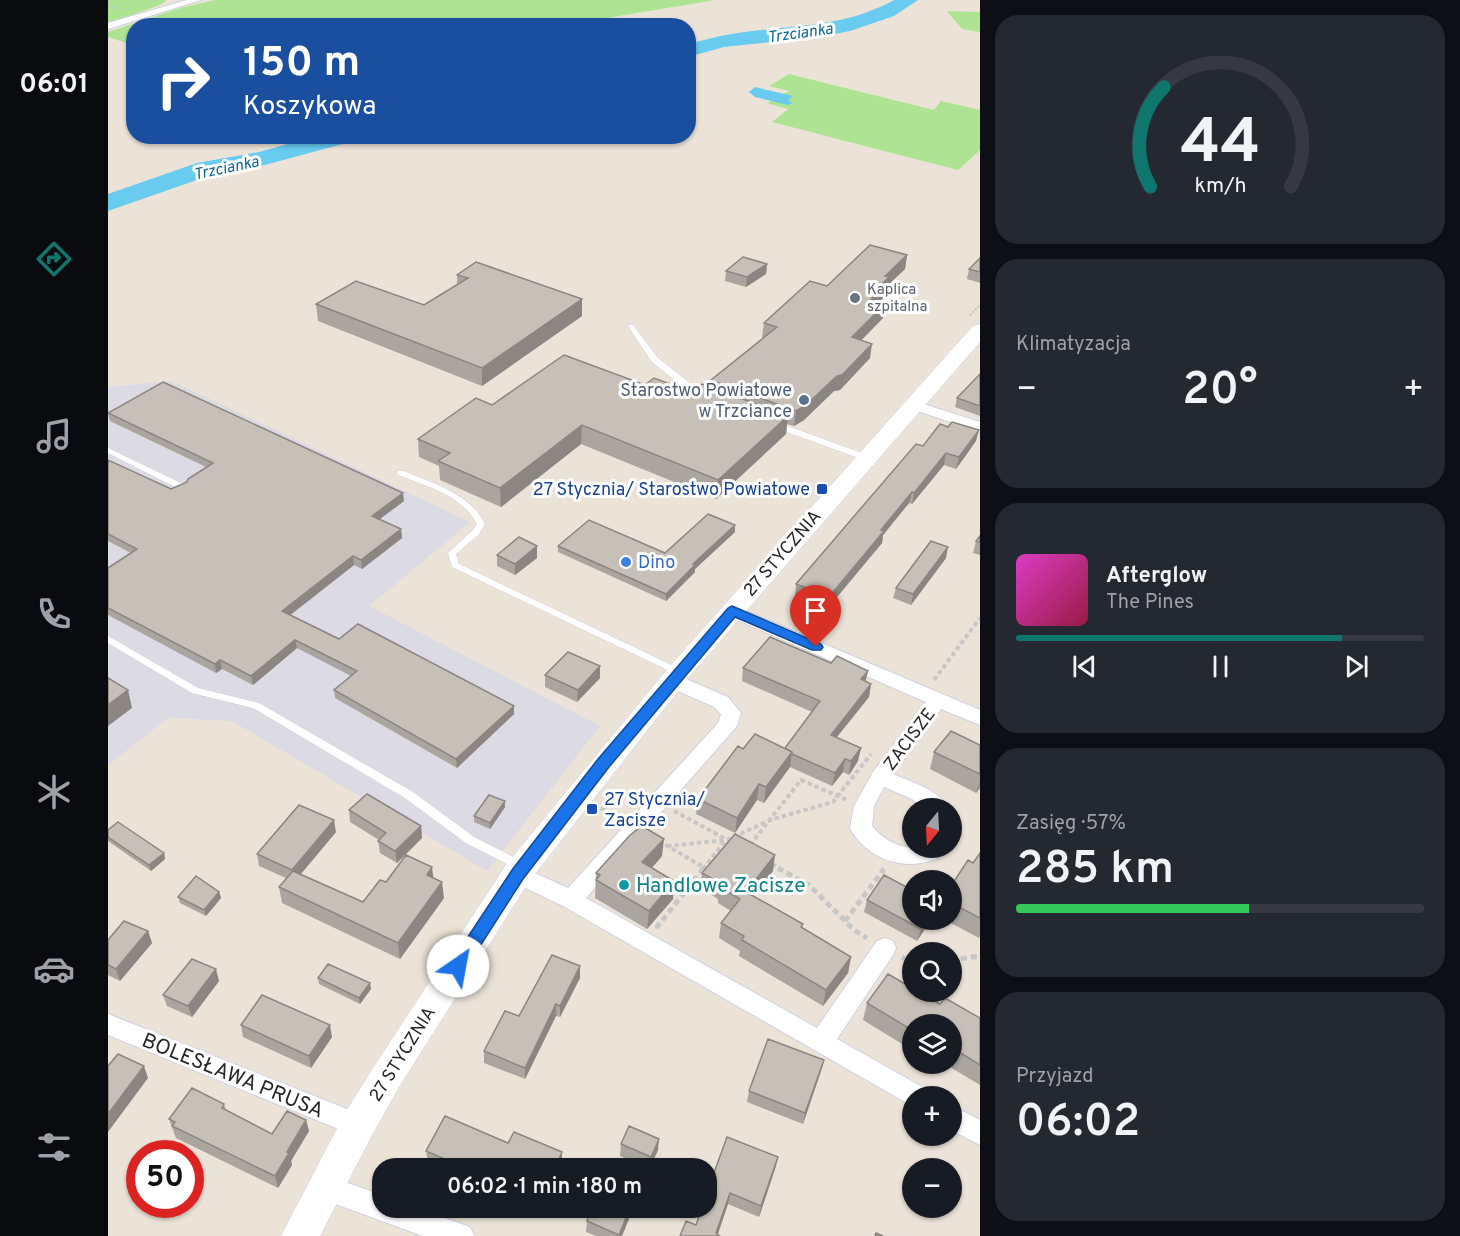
<!DOCTYPE html>
<html lang="pl">
<head>
<meta charset="utf-8">
<style>
  :root { --surface:#171b24; --page:#242831; --text:#f1f3f6; --muted:#9ea1a6; --line:#363941; --accent:#0f766e }
  body { margin:0; font-family:Overpass,sans-serif; background:var(--page); color:var(--text); height:100vh; display:flex; flex-direction:column; font-size:22px; white-space:nowrap }
  * { box-sizing:border-box; margin:0 }
  p { font-size:20px; color:var(--muted) }
  .icon { flex:none; width:33px; height:33px; fill:none; stroke:currentColor; stroke-width:2; stroke-linecap:round; stroke-linejoin:round }
  .map { position:relative; flex:1; overflow:hidden }
  .side { display:flex; flex-direction:column; gap:15px; padding:15px; background:#0d0f14; width:480px }
  .side>* { flex:none }
  .top-card { position:absolute; left:18px; top:18px; width:570px; height:126px; border-radius:24px; box-shadow:0 2px 4px #0004; background:#1a4fa0; color:#fff; overflow:hidden }
  .needle { width:39px; rotate:198deg }
  .fabs { position:absolute; left:794px; top:798px; display:grid; gap:12px }
  .fabs a { display:grid; place-items:center; width:60px; height:60px; border-radius:50%; background:var(--surface); box-shadow:0 2px 4px #0004; font-size:30px }
  .speed { position:absolute; left:18px; top:1140px; display:flex; gap:12px; font-size:30px; font-weight:700; text-align:center }
  .speed>* { display:grid; place-content:center; width:78px; height:78px; border-radius:50%; background:var(--surface); box-shadow:0 2px 4px #0004; line-height:1 }
  .speed .limit { border:9px solid #d22; background:#fff; color:#111 }
  .pin { position:absolute; display:grid; place-items:center; width:51px; height:51px; color:#fff; margin:-62px -26px; border-radius:50% 50% 50% 0; rotate:-45deg; box-shadow:0 0 6px #0007 }
  .pin .icon { rotate:45deg }
  .me { position:absolute; width:66px; margin:-33px; rotate:33deg; stroke-linejoin:round; filter:drop-shadow(0 0 4px #0008) }
  .turn { display:flex; align-items:center; gap:21px; height:126px; padding:0 18px; font-size:27px }
  .turn .icon { width:78px; height:78px; stroke-width:2.5 }
  .turn b { display:block; font-size:42px; line-height:51px }
  .big { font-size:45px; font-weight:600; line-height:1.1 }
  .side .card { flex:1; display:flex; flex-direction:column; justify-content:center; gap:9px; min-width:0; padding:0 21px; border-radius:24px; background:var(--page) }
  .side .dial { align-items:center; gap:0 }
  .dial svg { height:156px; overflow:visible; fill:none; stroke:var(--line); stroke-width:7; stroke-linecap:round; text-anchor:middle }
  .dial text { fill:var(--text); stroke:none }
  .song { display:flex; align-items:center; gap:18px }
  .cover { width:72px; height:72px; border-radius:9px; background:linear-gradient(135deg,hsl(310 70% 55%),hsl(340 70% 35%)) }
  .played { height:6px; border-radius:3px; background:linear-gradient(90deg,var(--accent) 80%,var(--line) 80%) }
  .keys { display:flex; justify-content:space-around; direction:ltr }
  .heat { display:flex; justify-content:space-between; align-items:center; font-size:33px; direction:ltr }
  .charge { height:9px; border-radius:4px; background:linear-gradient(90deg,#34c759 57%,var(--line) 0) }
  .trip { position:absolute; left:264px; top:1158px; width:345px; height:60px; border-radius:24px; background:var(--surface); box-shadow:0 2px 4px #0004; font-weight:600; line-height:60px; text-align:center }
  main { display:flex; flex:1; min-height:0 }
  .dock { display:flex; flex-direction:column; width:108px; justify-content:space-around; align-items:center; background:#090b0e; color:var(--muted) }
  .dock .icon { width:42px; height:42px }
  .dock .selected { color:var(--accent) }
  .dock b { font-size:27px; color:var(--text) }
  .map>svg:first-child { display:block }
  .industrial { fill:#dcdae2 }
  .green { fill:#aee393 }
  .water { fill:#68cbef }
  .lines { fill:none; stroke-linecap:round; stroke-linejoin:round }
  .river { fill:#68cbef; fill-rule:evenodd }
  .lane-casing { stroke:#ced1e1; stroke-width:1 }
  .street-casing { stroke:#ced1e1; stroke-width:2 }
  .secondary-casing { stroke:#ced1e1; stroke-width:1 }
  .path-far2 { stroke:#c7c7c7; stroke-width:2; stroke-dasharray:2 1.5; stroke-linecap:butt }
  .path-far1 { stroke:#c7c7c7; stroke-width:4; stroke-dasharray:4.5 3; stroke-linecap:butt }
  .path { stroke:#c7c7c7; stroke-width:5; stroke-dasharray:6 4; stroke-linecap:butt }
  .lane { fill:#fff; fill-rule:evenodd }
  .street { fill:#fff; fill-rule:evenodd }
  .secondary { fill:#fff; fill-rule:evenodd }
  .wall { fill:#aaa59e }
  .shaded-wall { fill:#8b8681 }
  .building { fill:#c6c0b8; stroke:#8b8681; stroke-width:1.5 }
  .route { fill:#1a73e8; stroke:#114b97; stroke-width:1.5 }
  .worship-dot { fill:#6b7280; stroke:#fff; stroke-width:2 }
  .service-dot { fill:#5c6f8a; stroke:#fff; stroke-width:2 }
  .transit-dot { fill:#1a4fb4; stroke:#fff; stroke-width:2 }
  .shop-dot { fill:#3f7fe0; stroke:#fff; stroke-width:2 }
  .culture-dot { fill:#0f9aa8; stroke:#fff; stroke-width:2 }
  .labels { text-anchor:middle; stroke-width:6; stroke-linejoin:round; paint-order:stroke }
  .far-worship-label { font-size:15px; fill:#5b616d; stroke:#fff; text-anchor:start }
  .far-water-label { font-size:16px; font-style:italic; fill:#0b6798; stroke:#fff }
  .service-label { font-size:18px; fill:#4e5e75; stroke:#fff; text-anchor:end }
  .transit-label { font-size:18px; fill:#164399; stroke:#fff; text-anchor:end }
  .street-label { font-size:18px; fill:#272727; stroke:#fff }
  .shop-label { font-size:18px; fill:#366cbe; stroke:#fff; text-anchor:start }
  .near-culture-label { font-size:21px; fill:#0d838f; stroke:#fff; text-anchor:start }
  .near-street-label { font-size:21px; fill:#272727; stroke:#fff }
</style>
</head>
<body>
<main>
<nav class="dock">
<b>06:01</b>
<svg class="icon selected" aria-label="directions" viewBox="0 0 24 24"><path d="M12 3l9 9-9 9-9-9zM9 14v-3h6M13 9l2 2-2 2"/></svg>
<svg class="icon" aria-label="music" viewBox="0 0 24 24"><path d="M9 18V5l10-2v13"/><circle cx="6" cy="18" r="3"/><circle cx="16" cy="16" r="3"/></svg>
<svg class="icon" aria-label="phone" viewBox="0 0 24 24"><path d="M5 4h4l2 5-3 2q2 4 5 5l2-3 5 2v4C11 20 4 13 5 4z"/></svg>
<svg class="icon" aria-label="climate" viewBox="0 0 24 24"><path d="M12 3v18M4 7l16 10M4 17L20 7"/></svg>
<svg class="icon" aria-label="car" viewBox="0 0 24 24"><path d="M5 17H2v-5l4-1 3-4h7l3 4 3 1v5h-3M9 17h6M6 11h13"/><circle cx="7" cy="17" r="2"/><circle cx="17" cy="17" r="2"/></svg>
<svg class="icon" aria-label="filters" viewBox="0 0 24 24"><path d="M4 7h16M4 17h16"/><circle cx="9" cy="7" r="2"/><circle cx="15" cy="17" r="2"/></svg>
</nav>
<div class="map">
<svg width="872" height="1236" viewBox="0 0 872 1236">
  <rect width="100%" height="100%" fill="#ebe3d8"/>
  <path class="industrial" d="M64 381 362 522 261 606 492 726 379 871 124 721 60 718 0 765V387Z"/>
  <path class="green" d="M0 0H59L52 5 0 23Z
    M107 0H607L457 25 26 26 25 45 0 37V32L72 8Z
    M839 11 872 12V32L854 29Z
    M681 74 826 110 833 101 872 110V150L850 170 664 122 680 109 659 103 681 91 661 86Z"/>
  <path class="water" d="M647 87 685 96 680 100 684 103 680 105 647 97 641 92Z"/>
  <g class="lines">
    <path class="river" d="M786 0H810L786 16 742 31 711 37 616 47 580 57V44L600 39C662 23 728 33 786 0Z
      M209 136H249L246 141 153 166 103 175 0 211V194L89 163 151 152Z"/>
    <defs>
      <path id="lane" d="M523 324 525 325 550 358 597 395V399H591L544 362 520 326Z
        M665 423H671L762 456 763 458 759 460H756L665 427Z
        M0 448 79 486 80 488 76 490H73L0 453Z
        M290 471H296C326 484 361 493 377 524L371 534 348 554 351 564 574 670 576 672 574 674H568L344 567 340 553 365 530 369 524C354 495 318 486 290 475L289 473Z
        M0 636 90 688 151 703 305 792 366 837 417 863 418 866 417 869 413 870 409 869 358 843 297 798 145 708 84 693 0 643Z"/>
      <path id="street" d="M79 0H93L0 29V23Z
        M806 401 872 422V432L801 408 799 405 801 402Z
        M624 605 872 710V725L833 709 785 774C803 782 832 790 840 808H816L804 799 776 787 766 806 764 826C787 853 809 848 840 848L838 854C804 874 761 863 742 828L746 806 765 772 818 702 618 615 615 611 618 607Z
        M564 673 620 697 633 713 629 726 478 898 709 1028 769 941 777 938 785 941 788 948 785 955 729 1039 816 1088 819 1096H804V1106L455 906 401 880 398 874 401 868 409 865 460 888 610 723 613 714 606 707 557 685 555 680 557 675Z
        M0 1014 259 1117 263 1125 259 1133 250 1137 0 1035Z
        M843 1105 872 1120V1145L843 1130Z
        M217 1175 274 1195V1208H309L362 1227 366 1236H315L208 1197 204 1188 208 1179Z"/>
      <path id="secondary" d="M872 324V342L580 678 420 883 291 1087 263 1137 212 1236H173L237 1113 267 1065 398 865 562 666 865 326Z"/>
    </defs>
    <use href="#lane" class="lane-casing"/>
    <use href="#street" class="street-casing"/>
    <use href="#secondary" class="secondary-casing"/>
    <path class="path-far2" d="M0 6 11 9
      M862 315 872 305"/>
    <path class="path-far1" d="M826 680 872 618
      M493 808 510 818
      M566 811 618 839
      M551 841 597 868
      M642 845 693 780 739 800
      M559 846 619 840 665 819 725 802 763 754
      M664 864 673 869
      M595 869 618 840"/>
    <path class="path" d="M670 868 701 885 746 930 759 938
      M737 921 776 869
      M548 928 596 868
      M794 957 804 963
      M843 960 872 956"/>
    <use href="#lane" class="lane"/>
    <use href="#street" class="street"/>
    <use href="#secondary" class="secondary"/>
  </g>
  <path class="wall" d="M799 255 797 269 779 286 775 298 772 302 775 318 753 340 762 358 732 390 726 391 696 420 686 426 679 424 678 434 608 499 473 444 393 507 332 480 331 466 311 457 310 439 384 405 537 385 583 392 602 387 603 380 656 338 654 337 656 323 719 286Z
    M872 258V283L859 279 861 269Z
    M659 264 658 274 638 287 617 281 618 271Z
    M349 275 474 316 374 386 210 321 208 304 316 305 349 285Z
    M872 374V416L847 407 849 398Z
    M0 413 296 501 272 519 293 529 294 538 254 569 246 565 182 615 231 639 406 714 349 768 227 698 226 690 243 676 189 648 145 685 114 669 108 673 0 615V568L23 553 0 541V460L63 489 79 482 98 467 2 421Z
    M868 441 848 469 836 465 804 504 801 503 775 535 774 543 719 609 687 596 688 584 815 446Z
    M627 532 587 569V572L558 601 450 552V546L557 553Z
    M872 536V555L865 553 868 541Z
    M389 555 429 558 407 575 389 566Z
    M838 558 803 605 785 598 788 588Z
    M635 668 758 681 763 684 761 697 729 737 750 761 741 775 735 772 724 786 682 767 656 803 649 800 627 833 588 814 590 799 635 749 677 748 704 712 634 681Z
    M437 675 492 678 469 702 437 687Z
    M872 745V789H871L868 793 822 769 826 752Z
    M397 801V807L382 829 366 822V816Z
    M241 810 313 826 314 838 289 863 272 853 270 841 271 840 242 822Z
    M0 830 56 853 57 859 43 871 0 841Z
    M228 832 193 874 255 902 278 882 325 878 336 898 292 959 174 903 171 887 178 878 151 866 149 854Z
    M872 853V936L871 938 837 920H843V886L865 863Z
    M554 856 544 868 566 881 565 899 539 929 487 898 488 873Z
    M665 871 645 896 694 928 743 957 740 973 715 1006 631 956 632 951 611 938 613 923 623 911 610 903V899L592 888 594 873Z
    M111 892 113 898 98 916 72 903 70 897Z
    M759 900 804 920H823L809 941 756 912Z
    M40 931 44 943 12 981 0 975V940Z
    M472 966V978L452 1017 448 1016 417 1079 376 1063V1051L411 1016Z
    M210 978 263 989 252 1004 211 984Z
    M111 981 84 1017 59 1006 55 995Z
    M759 1003 832 1004 872 1018V1085L837 1064H843V1024H804V1050L755 1020Z
    M133 1025 224 1037 203 1068 135 1037Z
    M716 1060 713 1071 695 1124 639 1102 641 1091Z
    M116 1104 118 1110 164 1134 198 1120 201 1131 183 1161 184 1165 170 1188 68 1138 61 1119Z
    M400 1143 454 1152V1164L452 1168H333L320 1162 318 1151Z
    M513 1144 550 1150 542 1168 512 1156Z
    M670 1157 667 1169 651 1217 620 1204 610 1234 588 1225 594 1208Z
    M483 1208H525L514 1236H488L478 1232 479 1221Z"/>
  <path class="shaded-wall" d="M799 255 797 269 779 286 775 298 761 313 763 299 777 276Z
    M659 264 658 274 638 287 639 277Z
    M474 299V316L374 386V368Z
    M778 303 775 318 742 352 744 337Z
    M764 344 762 358 732 390 726 391 696 420 686 426 688 411 729 376Z
    M680 416 678 434 608 499 610 480Z
    M474 425 473 444 393 507 392 488Z
    M871 430 868 441 848 469 851 457Z
    M838 453 836 465 804 504 806 493Z
    M804 492 801 503 775 535 774 543 719 609 721 597 773 530Z
    M295 493 296 501 265 524 264 516Z
    M627 525V532L587 569V572L558 601V594L585 564Z
    M293 529 294 538 254 569 253 560Z
    M429 546V558L407 575V564Z
    M840 547 838 558 803 605 805 594Z
    M245 556 246 565 176 620 174 611Z
    M187 640 189 648 145 685 143 676Z
    M112 660 114 669 108 673 107 664Z
    M492 666V678L469 702 470 690Z
    M760 671 757 684 753 679Z
    M763 684 761 697 720 748 723 735Z
    M20 690 24 708 0 726V705Z
    M406 706V714L349 768 348 759Z
    M753 748 750 761 741 775 743 761Z
    M684 752 682 767 656 803 658 787Z
    M737 759 735 772 724 786 727 773Z
    M872 781 871 789 868 793Z
    M651 784 649 800 627 833 629 818Z
    M397 801V807L382 829V823Z
    M226 820 228 832 186 882 184 870Z
    M313 826 314 838 289 863 287 851Z
    M556 839 554 856 533 880 534 862Z
    M56 853 57 859 43 871 41 865Z
    M667 855 665 871 636 908 638 892Z
    M324 867 326 883 319 875Z
    M566 881 565 899 539 929 541 911Z
    M334 882 336 898 292 959 290 943Z
    M111 892 113 898 98 916 96 910Z
    M819 920H823L809 941 813 929Z
    M40 931 44 943 12 981 8 969Z
    M743 957 740 973 715 1006 718 990Z
    M472 966V978L452 1017V1006Z
    M108 969 111 981 84 1017 80 1006Z
    M262 983 263 989 252 1004 251 998Z
    M448 1004V1016L417 1079V1068Z
    M222 1025 224 1037 203 1068 201 1056Z
    M716 1060 713 1071 695 1124 697 1113Z
    M36 1066 40 1078 0 1132V1114Z
    M198 1120 201 1131 183 1161 184 1165 170 1188 167 1176 179 1152Z
    M551 1139 550 1150 542 1168 543 1157Z
    M454 1152V1164L452 1168H447Z
    M670 1157 667 1169 651 1217 653 1206Z
    M359 1159 360 1168H355V1167Z
    M622 1193 620 1204 609 1236 608 1233Z
    M522 1208H525V1209L514 1236H511Z"/>
  <path class="building" d="M762 245 799 255 777 276 781 277 775 283 778 284 763 299 778 303 744 337 764 344 734 375 729 376 698 405 688 411 603 380 669 327 656 323 702 281 719 286Z
    M635 257 659 264 639 277 618 271Z
    M872 258V272L861 269Z
    M368 262 474 299 374 368 208 304 248 281 316 305 360 278 349 275Z
    M456 355 537 385 546 378 583 392 594 384 680 416 610 480 474 425 392 488 330 461 342 453 310 439 368 398 384 405Z
    M872 374V406L849 398Z
    M55 382 295 493 264 516 293 529 253 560 245 556 174 611 231 639 250 624 406 706 348 759 226 690 249 671 187 640 143 676 112 660 107 664 0 608V568L29 549 0 534V460L63 489 79 482 80 479 105 463 0 413Z
    M844 422 871 430 851 457 838 453 806 493 804 492 773 530 776 531 721 597 688 584 808 444 815 446 832 424 840 427Z
    M600 514 627 525 585 564 587 565 558 594 450 546 481 520 557 553Z
    M872 536V542L868 541Z
    M411 537 429 546 407 564 389 555Z
    M823 541 840 547 805 594 788 588Z
    M662 637 723 663 729 656 760 671 753 679 763 684 723 735 753 748 743 761 737 759 727 773 684 754V752L677 748 712 701 635 668Z
    M460 652 492 666 470 690 437 675Z
    M0 678 20 690 0 705Z
    M843 731 872 745V774L826 752Z
    M647 734 684 752 658 787 651 784 629 818 590 799 630 746 635 749Z
    M259 794 313 826 287 851 270 841 278 833 241 810Z
    M381 795 397 801 382 823 366 816Z
    M191 805 226 820 184 870 149 854Z
    M10 822 56 853 41 865 0 837V830Z
    M534 826 556 839 534 862 566 881 541 911 488 880 492 875 488 873 522 835Z
    M627 834 667 855 638 892 695 924 693 927 743 957 718 990 634 940 636 936 613 923 632 899 612 887 614 884 594 873Z
    M872 853V918L843 903V886L860 860 865 863Z
    M298 855 324 867 319 875 334 882 290 943 171 887 185 871 255 902 272 880 278 882Z
    M776 875 804 890V920H819L813 929 759 900Z
    M88 876 111 892 96 910 70 897Z
    M16 921 40 931 8 969 0 965V940Z
    M444 955 472 966 452 1006 448 1004 417 1068 376 1051 397 1011 411 1016Z
    M84 959 108 969 80 1006 55 995Z
    M220 964 262 983 251 998 210 978Z
    M780 974 804 988V992H809L832 1004 837 998 872 1018V1065L843 1047V1024H804V1030L759 1003Z
    M154 995 222 1025 201 1056 133 1025Z
    M660 1039 716 1060 697 1113 641 1091Z
    M10 1054 36 1066 0 1114V1066Z
    M84 1088 116 1104 114 1108 164 1134 179 1111 198 1120 179 1152 181 1153 167 1176 64 1126 67 1122 61 1119Z
    M337 1116 400 1143 406 1132 454 1152 447 1168H381L359 1159 355 1167 318 1151Z
    M521 1126 551 1139 543 1157 513 1144Z
    M619 1137 670 1157 653 1206 622 1193 608 1233 612 1236H572L578 1221 588 1225 594 1208H598V1195Z
    M483 1208H522L511 1235 479 1221Z
    M768 1233 775 1236H767Z"/>
  <path class="route" d="M624 606 713 644 715 647 713 650H704L627 617 501 767 415 879 356 971 350 973 344 971 341 966 344 961 404 870 490 759 620 608Z"/>
  <circle class="worship-dot" cx="747" cy="298" r="6"/>
  <circle class="service-dot" cx="696" cy="400" r="6"/>
  <g class="transit-dot">
    <rect x="708" y="483" width="12" height="12" rx="3"/>
    <rect x="478" y="803" width="12" height="12" rx="3"/>
  </g>
  <circle class="shop-dot" cx="518" cy="562" r="6"/>
  <circle class="culture-dot" cx="516" cy="885" r="6"/>
  <g class="labels">
    <g class="far-worship-label">
      <text x="759" y="294">Kaplica<tspan x="759" dy="17">szpitalna</tspan></text>
    </g>
    <g class="far-water-label">
      <text transform="translate(692 32) rotate(-8)" y="6">Trzcianka</text>
      <text transform="translate(118 167) rotate(-12)" y="6">Trzcianka</text>
    </g>
    <g class="service-label">
      <text x="684" y="396">Starostwo Powiatowe<tspan x="684" dy="21">w Trzciance</tspan></text>
    </g>
    <g class="transit-label">
      <text x="702" y="495">27 Stycznia/ Starostwo Powiatowe</text>
      <text x="496" y="805" text-anchor="start">27 Stycznia/<tspan x="496" dy="21">Zacisze</tspan></text>
    </g>
    <g class="street-label">
      <text transform="translate(674 553) rotate(-49)" y="6">27 STYCZNIA</text>
      <text transform="translate(801 739) rotate(-53)" y="6">ZACISZE</text>
      <text transform="translate(294 1054) rotate(-58)" y="6">27 STYCZNIA</text>
    </g>
    <g class="shop-label">
      <text x="530" y="568">Dino</text>
    </g>
    <g class="near-culture-label">
      <text x="528" y="892">Handlowe Zacisze</text>
    </g>
    <g class="near-street-label">
      <text transform="translate(125 1075) rotate(22)" y="7">BOLESŁAWA PRUSA</text>
    </g>
  </g>
</svg>
<div class="fabs">
<a><svg class="needle" viewBox="-14 -14 28 28"><path d="M0-13l5 13h-10z" fill="#e53935"/><path d="M0 13l5-13h-10z" fill="#9ea1a6"/></svg></a>
<a><svg class="icon" aria-label="sound" viewBox="0 0 24 24"><path d="M4 9h4l5-4v14l-5-4H4zM17 9q2 3 0 6"/></svg></a>
<a><svg class="icon" aria-label="search" viewBox="0 0 24 24"><circle cx="10" cy="10" r="6"/><path d="M15 15l6 6"/></svg></a>
<a><svg class="icon" aria-label="layers" viewBox="0 0 24 24"><path d="M12 4l9 5-9 5-9-5zM3 14l9 5 9-5"/></svg></a>
<a>+</a>
<a>−</a>
</div>
<div class="speed"><div class="limit">50</div></div>
<div class="pin" style="left:708px;top:647px;background:#d93025"><svg class="icon" aria-label="arrive" viewBox="0 0 24 24"><path d="M6 21V4h12l-3 4 3 4H6"/></svg></div>
<svg class="me" style="left:350px;top:966px" viewBox="-20 -20 40 40"><circle r="19" fill="#fff"/><path d="M0-13L10 11 0 6-10 11z" fill="#1a73e8"/></svg>
<div class="trip">06:02 · 1 min · 180 m</div>
<div class="top-card">
<div class="turn"><svg class="icon" aria-label="right" viewBox="0 0 24 24"><path d="M7 20v-9h11M14 6l5 5-5 5"/></svg><div><b>150 m</b>Koszykowa</div></div>
</div>
</div>
<section class="side">
<div class="card dial"><svg viewBox="0 0 100 80">
<path d="M14 69A42 42 0 1 1 86 69"/>
<path d="M14 69A42 42 0 0 1 21 18" stroke="#0f766e"/>
<text x="50" y="56" font-size="32" font-weight="700">44</text>
<text x="50" y="72" font-size="11">km/h</text>
</svg></div>
<div class="card"><p>Klimatyzacja</p>
<div class="heat"><a>−</a><b class="big">20°</b><a>+</a></div>
</div>
<div class="card">
<div class="song"><i class="cover"></i><div><b>Afterglow</b><p>The Pines</p></div></div>
<div class="played"></div>
<div class="keys"><svg class="icon" aria-label="previous" viewBox="0 0 24 24"><path d="M18 5L8 12l10 7zM5 5v14"/></svg><svg class="icon" aria-label="pause" viewBox="0 0 24 24"><path d="M8 5v14M16 5v14"/></svg><svg class="icon" aria-label="next" viewBox="0 0 24 24"><path d="M6 5l10 7-10 7zM19 5v14"/></svg></div>
</div>
<div class="card"><p>Zasięg · 57%</p><b class="big">285 km</b><div class="charge"></div></div>
<div class="card"><p>Przyjazd</p><b class="big">06:02</b></div>
</section>
</main>
</body>
</html>
